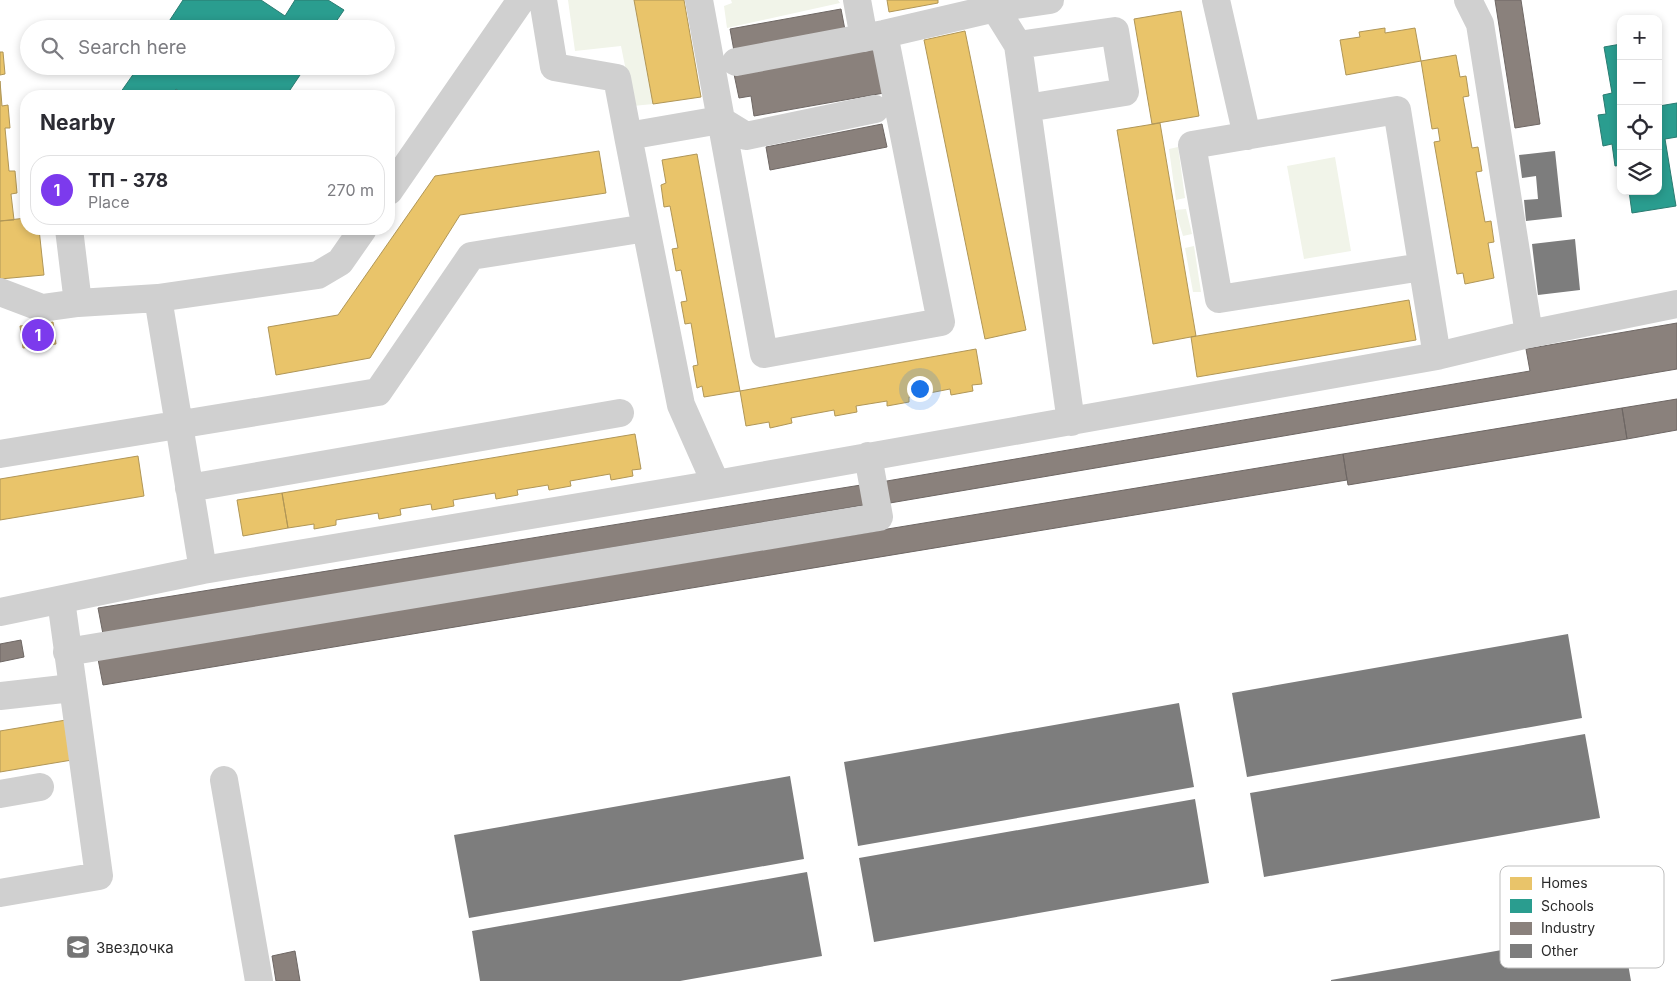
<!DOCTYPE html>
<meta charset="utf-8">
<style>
:root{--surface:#fff;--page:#f7f7f7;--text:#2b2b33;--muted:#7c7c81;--line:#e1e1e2;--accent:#7c3aed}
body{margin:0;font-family:Inter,sans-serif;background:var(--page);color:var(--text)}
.controls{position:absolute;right:15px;top:15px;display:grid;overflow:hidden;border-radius:10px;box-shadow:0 2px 8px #0003}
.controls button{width:45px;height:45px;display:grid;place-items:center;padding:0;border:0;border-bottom:1px solid var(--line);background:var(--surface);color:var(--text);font:25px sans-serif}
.you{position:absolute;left:919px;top:388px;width:18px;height:18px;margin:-12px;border:4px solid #fff;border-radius:50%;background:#1a73e8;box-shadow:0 0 0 8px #1a73e833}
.badge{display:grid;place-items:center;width:32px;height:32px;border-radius:50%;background:var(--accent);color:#fff;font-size:16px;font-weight:700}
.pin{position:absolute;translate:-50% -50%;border:2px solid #fff;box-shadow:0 1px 5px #0006}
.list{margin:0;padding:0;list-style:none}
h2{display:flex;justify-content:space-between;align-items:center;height:65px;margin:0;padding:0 20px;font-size:21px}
h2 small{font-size:16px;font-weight:400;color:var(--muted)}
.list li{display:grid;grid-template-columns:32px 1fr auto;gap:15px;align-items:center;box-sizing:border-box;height:70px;margin:0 10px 10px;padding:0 10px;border:1px solid var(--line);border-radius:20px}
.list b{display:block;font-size:19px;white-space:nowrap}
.list p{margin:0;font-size:16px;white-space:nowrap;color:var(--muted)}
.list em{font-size:16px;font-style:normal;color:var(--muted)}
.icon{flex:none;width:28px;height:28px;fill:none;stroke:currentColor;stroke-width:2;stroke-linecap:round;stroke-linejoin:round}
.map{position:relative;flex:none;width:1677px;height:981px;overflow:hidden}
.search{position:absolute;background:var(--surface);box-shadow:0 2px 8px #0003;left:20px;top:20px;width:375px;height:55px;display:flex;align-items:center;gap:12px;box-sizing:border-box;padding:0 18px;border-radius:28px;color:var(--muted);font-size:19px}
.panel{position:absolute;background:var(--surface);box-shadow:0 2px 8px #0003;left:20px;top:90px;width:375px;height:145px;border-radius:20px}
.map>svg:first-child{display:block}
.green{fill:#f1f4e9}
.homes{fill:#e9c46a;stroke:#b09657}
.schools{fill:#2a9d8f;stroke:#2a7b71}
.industry{fill:#8a817c;stroke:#6e6764}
.building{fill:#7d7d7d}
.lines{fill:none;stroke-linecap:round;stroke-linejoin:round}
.minor{stroke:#d0d0d0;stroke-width:28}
.labels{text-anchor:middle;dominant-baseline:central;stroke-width:5;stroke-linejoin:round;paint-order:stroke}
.poi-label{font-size:15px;fill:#2b2b2b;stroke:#fff;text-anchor:start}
.key{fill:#fff;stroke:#bfbfbf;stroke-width:1}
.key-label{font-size:14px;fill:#2b2b2b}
</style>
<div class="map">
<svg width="1677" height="981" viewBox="0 0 1677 981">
<rect width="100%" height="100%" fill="#fff"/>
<path class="green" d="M568,0H634L653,104L633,106L621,46L575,51Z
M731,0H838L840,3L727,28L724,6L732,3Z
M1178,147L1185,198L1176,200L1169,149Z
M1335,157L1351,251L1304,259L1287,166Z
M1186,209L1192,234L1183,236L1175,210Z
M1194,246L1201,292H1193L1185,248Z"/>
<path class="homes" d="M634,0H684L701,97L653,104Z
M887,0H938V3L889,12Z
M1181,11L1199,116L1152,124L1134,19Z
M1385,28V33L1415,28L1421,61L1346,75L1340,40L1360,37L1359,32Z
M965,31L1026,330L985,339L924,40Z
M0,52H3L5,74L0,75Z
M1456,55L1460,77L1466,76L1469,96L1463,97L1472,148L1478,147L1482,171L1476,172L1485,222L1491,221L1494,242L1488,243L1494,278L1465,284L1463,273L1457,274L1434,142L1440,141L1438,128L1432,129L1421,61Z
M0,81L2,106L8,105L10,128H5L9,171H15L17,193L11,194L14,220L0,221Z
M1160,123L1196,336L1153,344L1117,130Z
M599,151L606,193L460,215L370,358L276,375L268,327L338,315L435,176Z
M697,154L740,391L704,397L702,386L697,388L693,366L698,365L691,323L685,324L681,302L687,301L681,270L676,271L672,249L678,248L670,206L664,207L661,185L666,183L662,160Z
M26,218V229H39L44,275L0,279V221Z
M1409,300L1416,340L1197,377L1191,337Z
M53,322L56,344L23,348L20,326Z
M976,349L982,384L972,385L973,391L951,395L950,389L909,397V402L887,406V401L856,406L857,412L835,416L834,410L791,418L792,423L770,428L769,422L746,426L740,391Z
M635,434L641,469L632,470L633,476L611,480L610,474L570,481L571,486L549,490L548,485L517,490L518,495L496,499L495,493L453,500L454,506L432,510L431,504L400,509L401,515L379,519L378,513L336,520V525L314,529V524L288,528L282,493Z
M138,456L144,496L0,520V479Z
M282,493L288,528L243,536L237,500Z
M66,720L72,760L0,772V731Z"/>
<path class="schools" d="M183,0H261L285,16L295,0H328L344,10L331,29H164Z
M1621,44V165L1615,166L1612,144L1603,146L1598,115L1606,114L1603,95L1612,93L1604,47Z
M139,66H306L286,96H186L176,89L171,96H118Z
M1658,101L1659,106L1677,103V137L1665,139L1676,206L1632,213L1629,191H1658Z"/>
<path class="industry" d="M1495,0H1521L1540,124L1515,128Z
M841,9L845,30L734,51L730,29Z
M876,48L884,93L754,116L751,96L739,98L734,74Z
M882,124L887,147L770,170L766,147Z
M1677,323V369L884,504L881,482L1530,371L1526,349Z
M1677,399V430L1627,439L1622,408Z
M1622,408L1627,439L1348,485L1343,454Z
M1343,454L1347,480L103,685L98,659Z
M861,485L864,505L103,634L98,608Z
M21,640L24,657L0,662V644Z
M295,951L300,981H276L272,956Z"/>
<path class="building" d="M1555,151L1562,217L1526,221L1524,200L1538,199L1536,176L1522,178L1519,155Z
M1575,239L1580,290L1538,295L1532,244Z
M1568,634L1582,718L1247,777L1232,693Z
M1179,703L1194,787L858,846L844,762Z
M1585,734L1600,818L1264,877L1250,793Z
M790,776L804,859L469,918L454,835Z
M1195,799L1209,883L874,942L859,858Z
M807,872L822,956L680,981H480L472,931Z
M1622,929L1631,981H1331V980Z"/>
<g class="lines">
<path class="minor" d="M543,0L554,67L617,78L628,136L720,120L746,136L875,109
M699,0L764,354L941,322L884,34
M857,0L864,38
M993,0L995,8L1018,45L1071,422
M1216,0L1247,136
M1468,0L1480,24L1529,334
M1018,45L1115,31L1125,92L1027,108
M736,62L884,34L995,8L1050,0
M628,136L646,228
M389,191L521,0
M69,229L78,303
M1422,267L1219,299L1192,145L1397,110L1437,356
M0,292L42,308L78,303L158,298
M0,454L378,392L471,256L646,228L681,405L716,484
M189,488L620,413
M203,570L158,298L318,275L340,262L363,229
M0,612L203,570L716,484L1437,356L1529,334L1677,304
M67,652L879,517L868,456
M0,696L72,688
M224,780L259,981
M0,794L40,787
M0,893L99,876L61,600"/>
</g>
<defs>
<symbol id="school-square" viewBox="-11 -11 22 22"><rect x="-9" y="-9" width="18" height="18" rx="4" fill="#757575" stroke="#fff"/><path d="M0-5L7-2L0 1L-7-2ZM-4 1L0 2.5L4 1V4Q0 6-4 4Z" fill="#fff"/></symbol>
</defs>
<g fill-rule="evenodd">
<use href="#school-square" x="64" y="933" width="28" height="28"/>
</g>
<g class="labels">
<g class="poi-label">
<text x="96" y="947">Звездочка</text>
</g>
</g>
<rect x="1500" y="866" width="164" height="102" rx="8" class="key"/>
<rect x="1510" y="877" width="22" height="13" fill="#e9c46a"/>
<rect x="1510" y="899" width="22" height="14" fill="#2a9d8f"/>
<rect x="1510" y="922" width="22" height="13" fill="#8a817c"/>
<rect x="1510" y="944" width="22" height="14" fill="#7d7d7d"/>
<g class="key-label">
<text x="1541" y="888">Homes</text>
<text x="1541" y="911">Schools</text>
<text x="1541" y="933">Industry</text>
<text x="1541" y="956">Other</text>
</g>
</svg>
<div class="controls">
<button>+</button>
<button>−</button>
<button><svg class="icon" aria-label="locate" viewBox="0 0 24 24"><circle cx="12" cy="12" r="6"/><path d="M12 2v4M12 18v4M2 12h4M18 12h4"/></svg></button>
<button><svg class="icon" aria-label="layers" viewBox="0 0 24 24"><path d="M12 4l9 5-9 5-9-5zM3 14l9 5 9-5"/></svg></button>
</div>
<div class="you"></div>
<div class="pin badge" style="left:38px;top:335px">1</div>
<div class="search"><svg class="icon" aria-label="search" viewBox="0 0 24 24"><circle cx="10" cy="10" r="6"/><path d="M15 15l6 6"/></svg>Search here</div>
<section class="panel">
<h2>Nearby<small></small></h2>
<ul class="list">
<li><span class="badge">1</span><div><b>ТП - 378</b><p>Place</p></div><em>270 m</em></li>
</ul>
</section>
</div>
